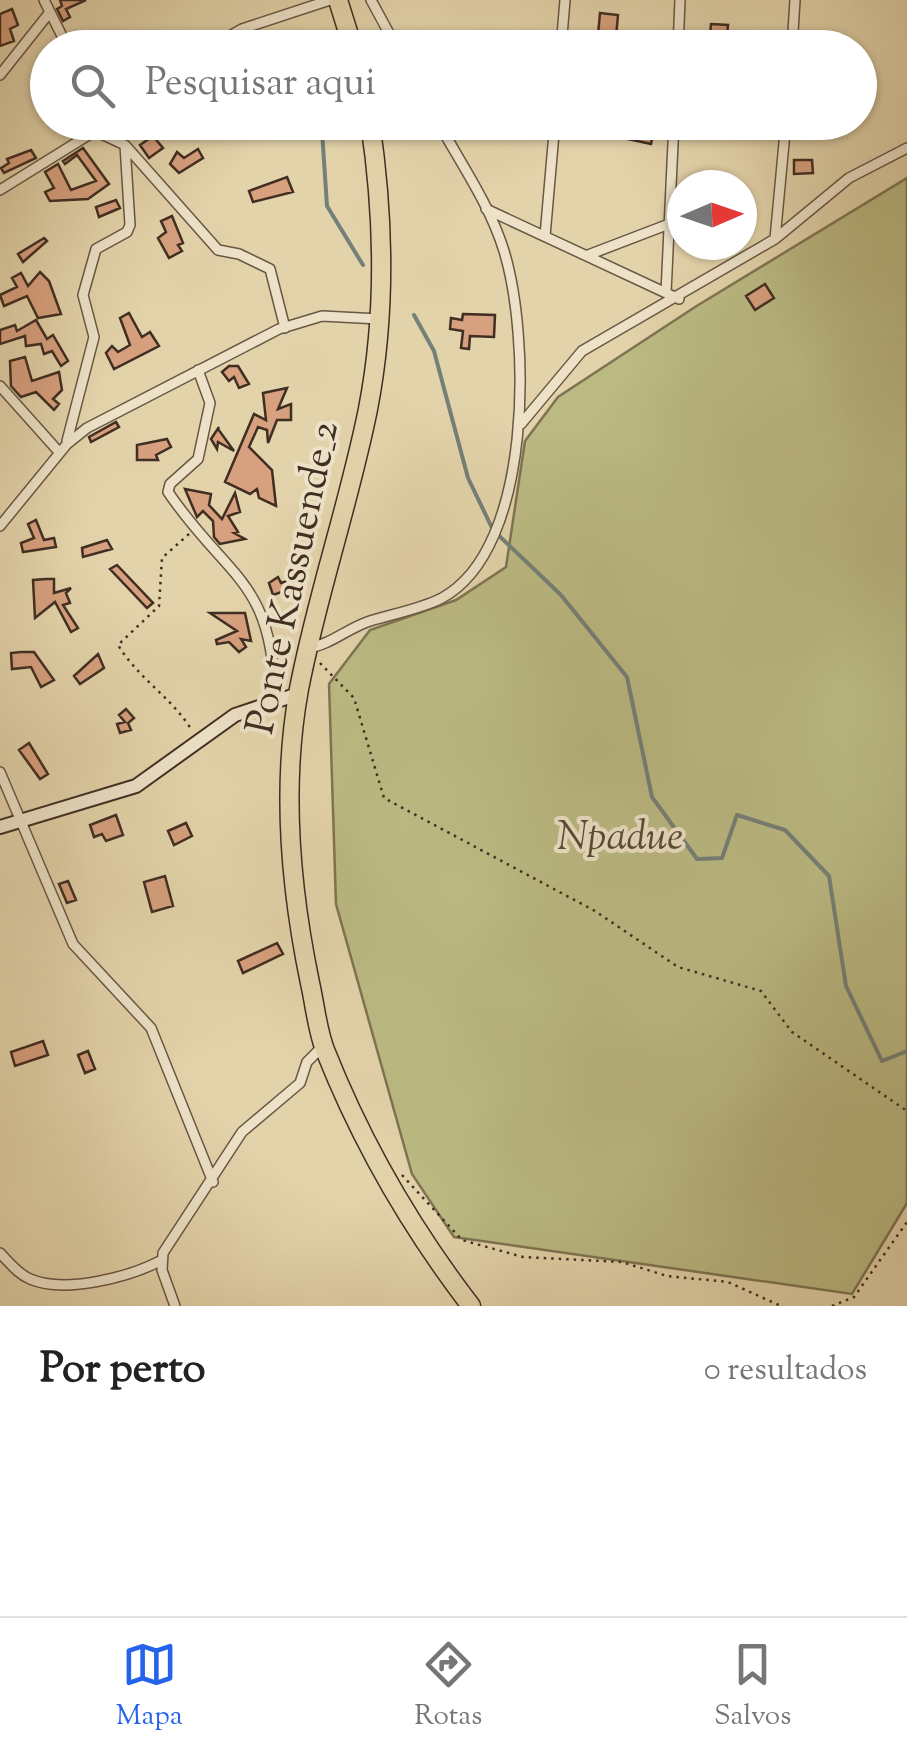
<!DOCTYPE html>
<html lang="pt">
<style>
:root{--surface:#fff;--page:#f2f2f2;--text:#222;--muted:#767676;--line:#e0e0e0;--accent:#2563eb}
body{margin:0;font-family:"Sorts Mill Goudy",serif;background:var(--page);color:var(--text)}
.compass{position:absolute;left:667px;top:170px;width:90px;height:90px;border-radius:50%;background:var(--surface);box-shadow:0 2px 8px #0004;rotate:88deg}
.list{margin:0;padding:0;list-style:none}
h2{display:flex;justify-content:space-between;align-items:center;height:130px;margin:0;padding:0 40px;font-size:42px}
h2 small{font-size:32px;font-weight:400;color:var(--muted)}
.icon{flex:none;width:55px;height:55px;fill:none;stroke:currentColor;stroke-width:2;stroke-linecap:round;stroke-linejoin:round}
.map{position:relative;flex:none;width:907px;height:1306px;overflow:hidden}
.search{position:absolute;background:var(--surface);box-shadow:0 2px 8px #0004;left:30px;right:30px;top:30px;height:110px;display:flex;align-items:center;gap:25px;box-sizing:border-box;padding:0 35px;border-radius:55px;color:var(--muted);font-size:38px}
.sheet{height:310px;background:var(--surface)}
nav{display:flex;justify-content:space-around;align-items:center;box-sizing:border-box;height:140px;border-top:2px solid var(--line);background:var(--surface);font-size:28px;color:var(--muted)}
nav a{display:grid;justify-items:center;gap:5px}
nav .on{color:var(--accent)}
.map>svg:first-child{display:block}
.green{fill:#bbba83;stroke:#7e7452;stroke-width:2.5}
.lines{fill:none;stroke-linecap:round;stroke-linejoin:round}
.stream{stroke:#758078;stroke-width:4}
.building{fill:#d7a07e;stroke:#402e22;stroke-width:2.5}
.street-casing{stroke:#695744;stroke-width:12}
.secondary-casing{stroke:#402e22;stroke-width:16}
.highway-casing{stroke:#402e22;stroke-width:21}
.path{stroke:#402e22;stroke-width:2.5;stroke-dasharray:2.5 5;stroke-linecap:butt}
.street{stroke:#ede2c8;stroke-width:9}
.secondary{stroke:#ede2c8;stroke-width:12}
.highway{stroke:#e3d3aa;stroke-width:18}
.labels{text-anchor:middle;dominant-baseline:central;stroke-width:8;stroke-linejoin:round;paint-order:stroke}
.street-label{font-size:40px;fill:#402e22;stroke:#ede2c8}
.park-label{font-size:40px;font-style:italic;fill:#594a35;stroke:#ede2c8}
</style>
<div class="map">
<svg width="907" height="1306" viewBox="0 0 907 1306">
<rect width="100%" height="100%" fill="#e3d3aa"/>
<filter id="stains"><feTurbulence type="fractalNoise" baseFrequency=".002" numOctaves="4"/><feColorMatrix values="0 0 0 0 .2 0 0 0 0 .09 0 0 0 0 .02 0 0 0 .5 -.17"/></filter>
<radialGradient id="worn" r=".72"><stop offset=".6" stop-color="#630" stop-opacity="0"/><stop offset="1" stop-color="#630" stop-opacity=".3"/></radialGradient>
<path class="green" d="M907,178V1203L852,1294L454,1237L412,1174L336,904L329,684L370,630L456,600L506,567L525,441L558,397L695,307Z"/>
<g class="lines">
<path class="stream" d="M322,131L327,206L363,265
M414,315L434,351L468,478L493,530L561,595L627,677L652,797L697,859L722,858L737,815L785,830L829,876L846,986L882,1061L907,1051"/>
</g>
<path class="building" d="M60,0H86L66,9L70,17L63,21L57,9L62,6Z
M12,9L18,25L10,29L14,41L0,46V14Z
M600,13L618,15L615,48L597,46Z
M711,24L728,25L726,48H709Z
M631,122H655L651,144L628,139Z
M153,136L163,148L149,158L140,145Z
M83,148L109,184L88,199L50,201L45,192L54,188L45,172L58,164L71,190L96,181L77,155L65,164L63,161Z
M198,149L203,158L179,173L170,164L177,152L184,158Z
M31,150L36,158L4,173L1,168L9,163L7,159Z
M794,160H812L813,173L794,174Z
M287,177L293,192L253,202L249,191Z
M116,200L120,208L99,217L96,207Z
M172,216L183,243L178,245L182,251L169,258L158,238L166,232L161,221Z
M44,238L47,241L23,262L18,254Z
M40,272L49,281L61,314L38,318L27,296L4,306L0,295L17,287L12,278L21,273L28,286Z
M765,284L774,298L755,310L746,296Z
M129,313L142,337L150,332L159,346L114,369L106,353L112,346L118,352L130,345L120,318Z
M463,314L495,315L494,337L470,336L469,349L461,348L463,331L450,329L451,318L462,320Z
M36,320L47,339L53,335L68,361L61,366L52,351L44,354L41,344L26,346L25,336L0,344V330L15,325L17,331Z
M25,357L32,381L59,372L62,390L53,399L59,404L54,410L36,392L21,397L11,386L10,361Z
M229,366H238L249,384L239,388L234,377L229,381L222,372Z
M287,388L278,409L291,404V420H277L268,443L267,430L258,427L249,447L272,470L276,506L259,498L257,489L250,494L225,482L254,414L266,420L263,393Z
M116,422L119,427L91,442L89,437Z
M219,427L218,429L234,451L218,442L217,449L211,439Z
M167,439L171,447L156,455L158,460H137V445Z
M185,489L211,494L209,505L222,519L235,493L240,512L228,516L238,532L234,533L245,539L220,544L214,537L213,521L203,511L197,517Z
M36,520L44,540L54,538L56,547L23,552L21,543L34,538L28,524Z
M107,540L112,549L83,557L82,548Z
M117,565L153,603L147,608L110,569Z
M278,577L281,583L293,579L296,587L273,595L269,583Z
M46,579H54V593L71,588L66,593L70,603L63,605L78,628L71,632L55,602L35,618L33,580Z
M210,613H245L251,641L241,639L246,647L239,652L229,642L217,644L216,640L237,631Z
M21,652H34L54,680L41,687L31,667L12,669L11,653Z
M98,654L104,668L80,684L74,676Z
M126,709L134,718L128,723L131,730L120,733L117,724L125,722L119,715Z
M29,743L48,774L40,779L19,750Z
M116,815L123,835L106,841L102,834L94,837L90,825Z
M186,823L192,836L174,845L168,831Z
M165,876L173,906L152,912L144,882Z
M68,881L76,900L67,903L59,884Z
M277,943L283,954L243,973L238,961Z
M43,1041L48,1055L15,1066L11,1052Z
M88,1051L95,1069L85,1073L78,1055Z"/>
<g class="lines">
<defs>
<path id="street" d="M44,0L68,48
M371,0L397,48
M209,48L242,29L330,0
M561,48L565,0
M678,48L680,0
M792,48L795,0
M0,75L50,12
M0,190L95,131L125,145L218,250L239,254L270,269L285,328
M486,209L679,299
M545,236L555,122
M775,239L786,122
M588,255L669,224
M666,293L674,122
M198,370L210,403L198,459L170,484L168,492C228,580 273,579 275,700
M0,386L59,452
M521,424L582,351L775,239L849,178L907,148
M67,441L94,337L83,295L96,249L127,232L130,225L125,145
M0,526L67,444L87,428L279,329L322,316L379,319
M308,648C330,645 348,628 370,621C392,614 421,609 442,598C534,548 530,336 504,251C490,205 461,164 438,122
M0,772L73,944L151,1028L213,1182
M0,1253C9,1262 18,1274 30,1279C65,1294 129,1277 160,1261
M175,1306L162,1270L163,1253L242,1132L300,1083L307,1062L323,1046"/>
<path id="secondary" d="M0,827L136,786L235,715L298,694"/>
<path id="highway" d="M338,0L353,48
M370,122C384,216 386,316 368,409C349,504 317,595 299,689C281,787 290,887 310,983C315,1005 317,1029 325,1050C361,1141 411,1228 471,1306"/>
</defs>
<use href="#street" class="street-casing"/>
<use href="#secondary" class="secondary-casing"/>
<use href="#highway" class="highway-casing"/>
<path class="path" d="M189,534L162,558L159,606L118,645C138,678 171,697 191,729
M320,663L354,698L384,798L595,911L678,967L761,991L792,1032L907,1111
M402,1175L462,1240L523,1257L622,1262L667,1276L728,1282L781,1306
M832,1306L854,1297L907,1222"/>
<use href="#street" class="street"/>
<use href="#secondary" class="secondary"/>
<use href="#highway" class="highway"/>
</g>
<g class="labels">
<g class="street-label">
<text transform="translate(295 578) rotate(-78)">Ponte Kassuende_2</text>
</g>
<g class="park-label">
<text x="620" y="839">Npadue</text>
</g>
</g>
<rect width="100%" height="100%" filter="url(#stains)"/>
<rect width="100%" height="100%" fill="url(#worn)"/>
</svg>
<svg class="compass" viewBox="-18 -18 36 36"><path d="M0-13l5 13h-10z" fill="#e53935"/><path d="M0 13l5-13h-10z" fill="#767676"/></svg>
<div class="search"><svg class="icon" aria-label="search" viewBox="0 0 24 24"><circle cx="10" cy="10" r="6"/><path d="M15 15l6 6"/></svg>Pesquisar aqui</div>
</div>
<section class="sheet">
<h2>Por perto<small>0 resultados</small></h2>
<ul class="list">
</ul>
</section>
<nav>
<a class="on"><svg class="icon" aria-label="map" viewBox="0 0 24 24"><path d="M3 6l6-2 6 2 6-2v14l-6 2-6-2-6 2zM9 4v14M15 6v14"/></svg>Mapa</a>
<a><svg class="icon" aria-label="directions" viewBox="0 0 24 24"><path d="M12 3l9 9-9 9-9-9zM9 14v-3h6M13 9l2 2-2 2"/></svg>Rotas</a>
<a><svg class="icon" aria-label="saved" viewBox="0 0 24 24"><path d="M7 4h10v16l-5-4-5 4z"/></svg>Salvos</a>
</nav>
